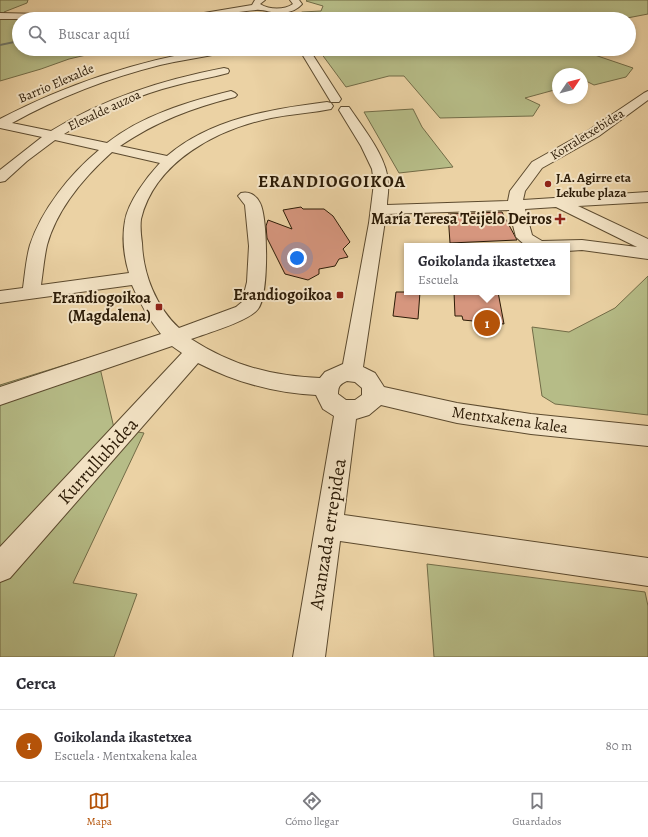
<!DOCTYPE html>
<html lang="es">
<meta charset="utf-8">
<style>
:root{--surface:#fff;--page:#f7f7f7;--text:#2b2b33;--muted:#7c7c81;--line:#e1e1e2;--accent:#b45309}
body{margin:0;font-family:Alegreya,serif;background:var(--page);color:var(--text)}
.compass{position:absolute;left:552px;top:68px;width:36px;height:36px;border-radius:50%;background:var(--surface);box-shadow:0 2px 6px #0003;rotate:55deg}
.you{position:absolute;left:297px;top:258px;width:14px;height:14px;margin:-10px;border:3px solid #fff;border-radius:50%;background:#1a73e8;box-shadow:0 0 0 6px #1a73e833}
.badge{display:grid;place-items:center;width:26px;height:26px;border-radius:50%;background:var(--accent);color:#fff;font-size:13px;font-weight:700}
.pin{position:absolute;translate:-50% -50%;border:2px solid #fff;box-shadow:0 1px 4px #0006}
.popup{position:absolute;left:404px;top:243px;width:166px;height:52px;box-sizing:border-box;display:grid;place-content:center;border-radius:0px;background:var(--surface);filter:drop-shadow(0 1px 3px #0005);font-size:13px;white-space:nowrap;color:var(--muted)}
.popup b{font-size:15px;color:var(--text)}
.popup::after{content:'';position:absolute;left:50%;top:100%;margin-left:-8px;border:8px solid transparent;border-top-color:var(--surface)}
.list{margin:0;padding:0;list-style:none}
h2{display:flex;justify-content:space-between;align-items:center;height:52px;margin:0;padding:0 16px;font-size:17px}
h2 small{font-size:13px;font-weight:400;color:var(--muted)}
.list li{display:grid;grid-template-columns:26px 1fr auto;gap:12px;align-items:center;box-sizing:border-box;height:72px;padding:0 16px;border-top:1px solid var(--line)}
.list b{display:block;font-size:15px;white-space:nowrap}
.list p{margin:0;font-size:13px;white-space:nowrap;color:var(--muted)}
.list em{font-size:13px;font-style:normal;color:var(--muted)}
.icon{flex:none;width:22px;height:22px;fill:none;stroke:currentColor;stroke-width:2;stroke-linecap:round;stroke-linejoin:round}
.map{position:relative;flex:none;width:648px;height:657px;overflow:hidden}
.search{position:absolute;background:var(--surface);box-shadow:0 2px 6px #0003;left:12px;right:12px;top:12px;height:44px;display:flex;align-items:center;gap:10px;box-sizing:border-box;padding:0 14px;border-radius:22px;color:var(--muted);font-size:15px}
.sheet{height:124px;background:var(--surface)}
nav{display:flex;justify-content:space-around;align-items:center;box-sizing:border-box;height:56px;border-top:1px solid var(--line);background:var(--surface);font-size:11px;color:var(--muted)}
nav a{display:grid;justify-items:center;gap:2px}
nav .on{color:var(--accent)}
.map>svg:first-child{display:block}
.green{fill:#b6bc87;stroke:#726c47}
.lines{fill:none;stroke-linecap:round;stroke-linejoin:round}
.stream{fill:#6e786b;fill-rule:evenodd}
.building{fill:#d6967e;stroke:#2d1c07}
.minor-casing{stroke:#5c4a2e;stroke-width:2}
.minor{fill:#f2e2c4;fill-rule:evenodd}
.poi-dot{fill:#8f2418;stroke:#f2e2c4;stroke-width:1.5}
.labels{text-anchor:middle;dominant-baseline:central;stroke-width:4;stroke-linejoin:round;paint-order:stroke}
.far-street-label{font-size:13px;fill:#2d1c07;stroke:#f2e2c4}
.far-poi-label{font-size:13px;font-weight:bold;fill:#2d1c07;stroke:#f2e2c4;text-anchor:start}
.poi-label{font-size:16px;font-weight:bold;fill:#2d1c07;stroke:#f2e2c4;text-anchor:end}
.street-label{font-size:16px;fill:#2d1c07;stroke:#f2e2c4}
.far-district-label{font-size:17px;font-weight:bold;letter-spacing:1px;fill:#2d1c07;stroke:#f2e2c4}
.near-street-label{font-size:19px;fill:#2d1c07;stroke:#f2e2c4}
</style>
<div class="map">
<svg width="648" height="657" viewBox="0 0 648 657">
<rect width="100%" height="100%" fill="#ebd2a4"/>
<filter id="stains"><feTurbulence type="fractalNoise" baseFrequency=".005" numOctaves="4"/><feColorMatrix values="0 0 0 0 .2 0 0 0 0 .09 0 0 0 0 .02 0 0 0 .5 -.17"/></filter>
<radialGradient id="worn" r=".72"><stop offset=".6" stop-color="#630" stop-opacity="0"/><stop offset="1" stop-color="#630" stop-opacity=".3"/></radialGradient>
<path class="green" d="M0,0H28L27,3L4,12L7,17L19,19V49H112L69,59L41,69L0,81Z
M307,0H648V14L622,19H295L294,17L302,12L321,11L323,6L306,1Z
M318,49H577L633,68L626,77L594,85L586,81L582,82V74H558V89L525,98L540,105L533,116L440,118L404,76H389L346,87Z
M413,109L422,127L453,167L399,173L364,112Z
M648,276V415L555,404L542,396L532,327L569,332L615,308Z
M97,355L114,428L144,433L73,583L137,594L114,657H0V385Z
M427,564L645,592L648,606V657H434Z"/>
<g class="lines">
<path class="stream" d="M19,40V42L0,46V44Z"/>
</g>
<path class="building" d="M301,207L303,209H324L333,216L350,242L343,249L348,257L339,259L335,266L319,269V274L308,280L285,274L267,238L266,226L268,220L292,229L283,210Z
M502,212L517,240L450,243L448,214Z
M396,292H420L418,319L393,316Z
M454,292H498L504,324L463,320L462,316H455Z"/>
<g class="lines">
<defs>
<path id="minor" d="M255,0H265L260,4C270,10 284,10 293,4L290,0H299L302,4C297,10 290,12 283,13C273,14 264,9 256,10C230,12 208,19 182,19L186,16L252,5Z
M0,13L123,16L127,19H0Z
M211,49H221L222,51L221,53C201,58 180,60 160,65C108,78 59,97 12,123L51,131C105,98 162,80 224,68L228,69L229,71L228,73C211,78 194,80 177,85C137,95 99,112 64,134L107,143C143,115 187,102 231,91L235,93L237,95L235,97C192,108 157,121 120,146L167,156C211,118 272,109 327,102L331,103L333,106L331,109C312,113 291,114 271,118C218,129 155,161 141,219C140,227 141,236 142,243C143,274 156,307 179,328L236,307L242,302L247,282L249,246L245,205L238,196L241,193C249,191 256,195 260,203C268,218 269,295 258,309C249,321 208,333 191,339C233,366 272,376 320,378L325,372L343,364L369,223L374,183L372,169L361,146L339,110L341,107H349C363,128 388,158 388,183C389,191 387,198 387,205L508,201L510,191L532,162L589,130L644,93L648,91V100L599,136L542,168L525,191L523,200L648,192V202L578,206L648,239V259L582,250L567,251V246H526L516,237L509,210L386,214L363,367L375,373L384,387L457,403L531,414L648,426V446L531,434L457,423L381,405L369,415L356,419L344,515L648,558V586L340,541L325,657H293L334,416L323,409L316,395C274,393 235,382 198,363L10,578L0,582V547L182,353L172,346L0,405V387L161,334C149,319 140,303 132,285L0,303V291L23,288C25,274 26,259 30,245C42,209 70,174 99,150L55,140L27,161L5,181L0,182V170L42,137L0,128V119C67,84 137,61 211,49ZM112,152L160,163C147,177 128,202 125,221C122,237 124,257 129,273L41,285C43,272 44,258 47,245C57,209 84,177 112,152ZM556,207L637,247L582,240L542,241L532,235L525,209ZM347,381L355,382L362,388V395L355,400H346L338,394C338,385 341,384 347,381Z
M299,49H309L341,99L339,102H331Z"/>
</defs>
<use href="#minor" class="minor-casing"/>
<use href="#minor" class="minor"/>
</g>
<g class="poi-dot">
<circle cx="548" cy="184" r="4"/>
<path d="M558 213h4v4h4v4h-4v4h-4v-4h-4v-4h4z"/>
<rect x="336" y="291" width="8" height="8" rx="2"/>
<rect x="155" y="303" width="8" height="8" rx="2"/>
</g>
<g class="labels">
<g class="far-street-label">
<text transform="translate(56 83) rotate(-23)">Barrio Elexalde</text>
<text transform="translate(104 110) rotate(-25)">Elexalde auzoa</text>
<text transform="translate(587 134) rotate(-32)">Korraletxebidea</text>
</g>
<g class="far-poi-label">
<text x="556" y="177">J.A. Agirre eta<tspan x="556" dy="15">Lekube plaza</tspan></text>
</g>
<g class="poi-label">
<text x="552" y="219">María Teresa Teijelo Deiros</text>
<text x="332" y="295">Erandiogoikoa</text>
<text x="151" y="298">Erandiogoikoa<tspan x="151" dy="18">(Magdalena)</tspan></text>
</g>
<g class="street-label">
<text transform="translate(510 420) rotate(8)">Mentxakena kalea</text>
</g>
<g class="far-district-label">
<text x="332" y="181">ERANDIOGOIKOA</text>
</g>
<g class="near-street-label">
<text transform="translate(98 461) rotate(-48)">Kurrullubidea</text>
<text transform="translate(328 534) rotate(-81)">Avanzada errepidea</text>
</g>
</g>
<rect width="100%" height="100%" filter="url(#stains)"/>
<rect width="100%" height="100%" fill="url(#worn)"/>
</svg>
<svg class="compass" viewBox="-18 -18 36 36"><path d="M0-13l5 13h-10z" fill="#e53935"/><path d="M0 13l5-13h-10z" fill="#7c7c81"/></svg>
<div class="you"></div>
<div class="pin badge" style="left:487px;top:323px">1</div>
<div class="popup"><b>Goikolanda ikastetxea</b>Escuela</div>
<div class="search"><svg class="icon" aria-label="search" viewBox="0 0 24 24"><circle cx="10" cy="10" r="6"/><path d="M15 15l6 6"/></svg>Buscar aquí</div>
</div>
<section class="sheet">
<h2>Cerca<small></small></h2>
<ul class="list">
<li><span class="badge">1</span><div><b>Goikolanda ikastetxea</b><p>Escuela · Mentxakena kalea</p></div><em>80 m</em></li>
</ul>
</section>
<nav>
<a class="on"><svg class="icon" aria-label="map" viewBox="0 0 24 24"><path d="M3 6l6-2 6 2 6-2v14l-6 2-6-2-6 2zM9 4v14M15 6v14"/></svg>Mapa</a>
<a><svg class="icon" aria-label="directions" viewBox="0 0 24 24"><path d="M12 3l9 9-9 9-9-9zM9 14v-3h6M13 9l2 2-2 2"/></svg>Cómo llegar</a>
<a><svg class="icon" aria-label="saved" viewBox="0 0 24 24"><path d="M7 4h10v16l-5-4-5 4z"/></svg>Guardados</a>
</nav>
